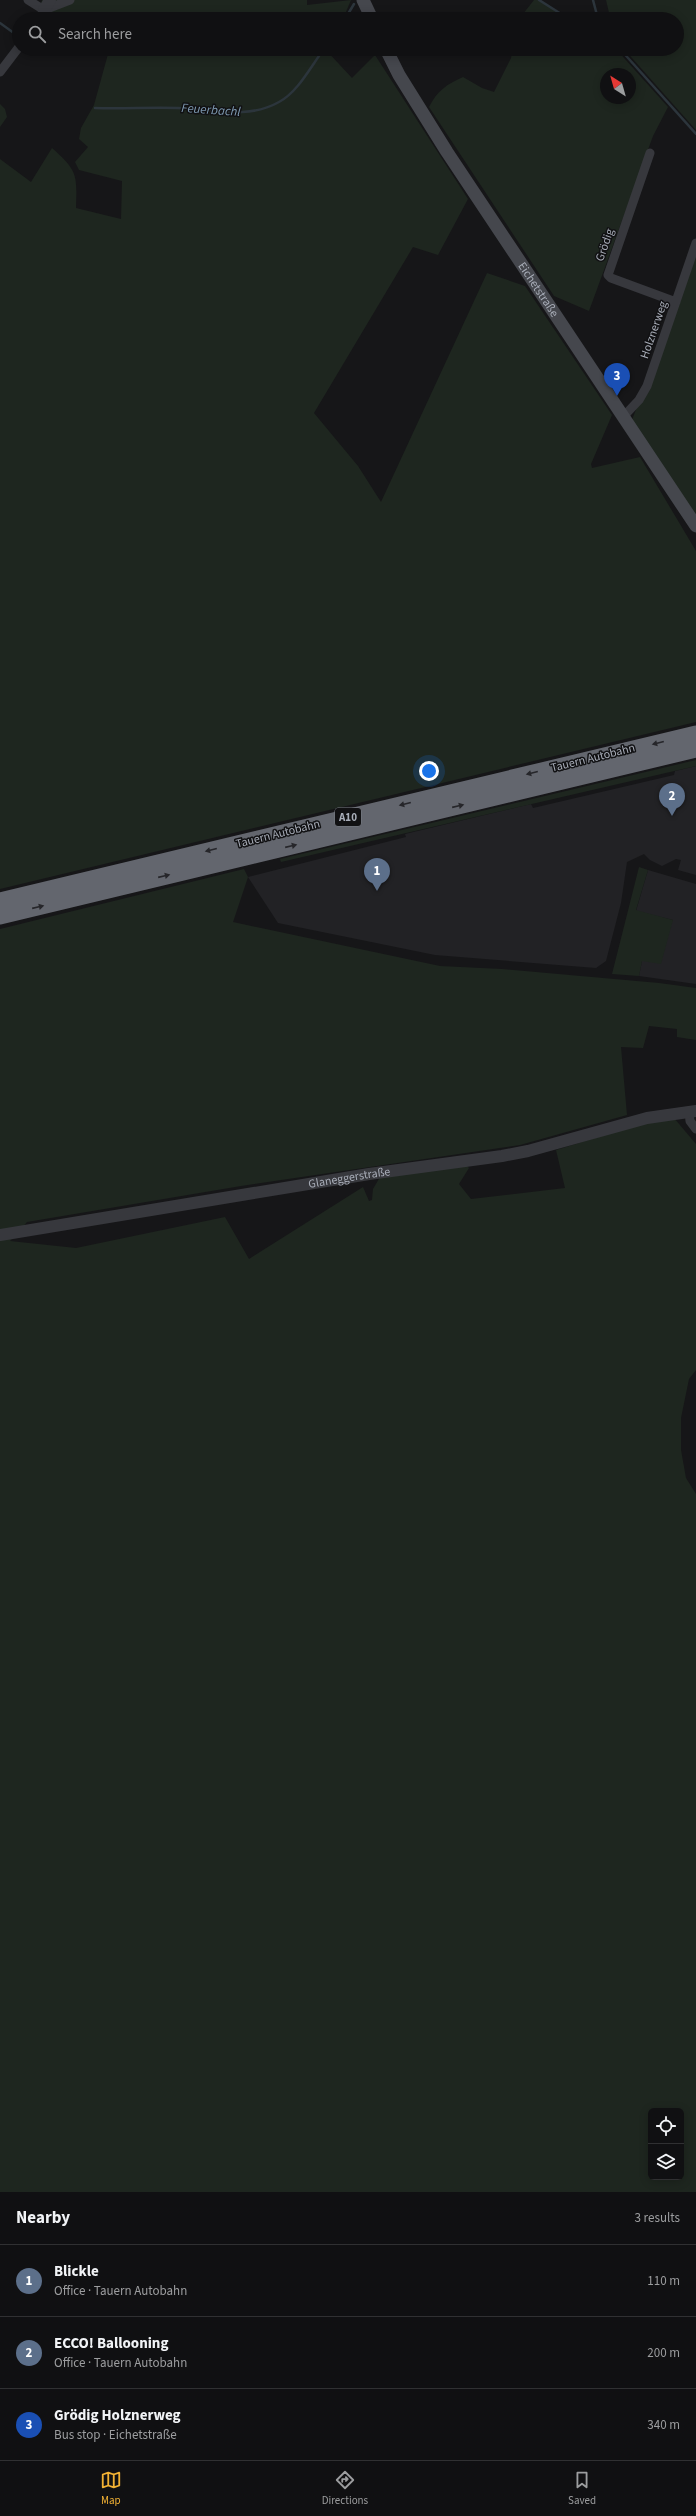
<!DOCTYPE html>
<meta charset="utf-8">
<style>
:root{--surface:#101012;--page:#1e1e20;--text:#f1f3f6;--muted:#9c9d9f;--line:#303032;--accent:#f2b134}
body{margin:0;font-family:"Source Sans 3",sans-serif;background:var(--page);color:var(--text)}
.controls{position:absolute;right:12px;bottom:12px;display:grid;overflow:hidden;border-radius:6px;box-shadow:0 2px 10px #0003}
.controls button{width:36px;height:36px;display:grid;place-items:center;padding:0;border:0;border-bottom:1px solid var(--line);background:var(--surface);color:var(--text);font:20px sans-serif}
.compass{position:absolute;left:600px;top:68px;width:36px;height:36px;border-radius:50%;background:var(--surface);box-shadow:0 2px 10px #0003;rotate:323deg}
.you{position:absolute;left:429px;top:771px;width:14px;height:14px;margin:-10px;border:3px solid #fff;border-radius:50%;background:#1a73e8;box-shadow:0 0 0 6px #1a73e833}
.badge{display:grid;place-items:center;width:26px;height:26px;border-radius:50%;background:var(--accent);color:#fff;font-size:13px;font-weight:700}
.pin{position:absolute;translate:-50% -33px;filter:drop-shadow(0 1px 2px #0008)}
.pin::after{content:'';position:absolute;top:21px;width:14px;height:12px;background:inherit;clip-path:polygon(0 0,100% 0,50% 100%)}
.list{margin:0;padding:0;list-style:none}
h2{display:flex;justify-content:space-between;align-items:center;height:52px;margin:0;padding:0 16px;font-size:17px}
h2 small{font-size:13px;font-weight:400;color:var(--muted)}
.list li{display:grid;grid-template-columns:26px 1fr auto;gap:12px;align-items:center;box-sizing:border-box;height:72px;padding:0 16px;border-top:1px solid var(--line)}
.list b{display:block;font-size:15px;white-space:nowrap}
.list p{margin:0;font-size:13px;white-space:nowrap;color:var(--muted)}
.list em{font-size:13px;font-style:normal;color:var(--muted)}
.icon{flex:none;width:22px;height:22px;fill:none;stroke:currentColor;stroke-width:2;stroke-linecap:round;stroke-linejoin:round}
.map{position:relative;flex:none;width:696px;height:2192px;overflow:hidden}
.search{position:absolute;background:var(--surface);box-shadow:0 2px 10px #0003;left:12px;right:12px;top:12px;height:44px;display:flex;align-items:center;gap:10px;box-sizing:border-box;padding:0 14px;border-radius:22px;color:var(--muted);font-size:15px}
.sheet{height:268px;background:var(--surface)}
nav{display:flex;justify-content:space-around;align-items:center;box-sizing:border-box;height:56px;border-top:1px solid var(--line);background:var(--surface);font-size:11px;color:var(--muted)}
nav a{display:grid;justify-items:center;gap:2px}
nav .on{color:var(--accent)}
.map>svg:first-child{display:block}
.built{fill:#222225}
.green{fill:#1e261f;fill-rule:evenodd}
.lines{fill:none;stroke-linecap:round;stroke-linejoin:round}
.stream{stroke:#2c353c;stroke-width:2.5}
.minor{stroke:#37383d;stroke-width:9}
.tertiary{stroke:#37383d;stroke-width:12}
.secondary{stroke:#45474d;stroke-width:13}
.motorway{stroke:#63666e;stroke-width:17}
.oneway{fill:#26262a}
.labels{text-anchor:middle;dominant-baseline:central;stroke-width:3;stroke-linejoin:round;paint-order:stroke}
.shield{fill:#111113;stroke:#7b7e86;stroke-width:1}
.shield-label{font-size:11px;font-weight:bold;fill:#a8adb8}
.street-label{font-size:12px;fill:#a8adb8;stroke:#111113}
.water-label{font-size:13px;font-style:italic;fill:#7f9bb3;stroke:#111113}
</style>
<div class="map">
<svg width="696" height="2192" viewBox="0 0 696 2192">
<rect width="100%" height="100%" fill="#161618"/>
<path class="built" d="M696,766V875L678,870L681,860L676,859L662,866L650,860L644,854L627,862L621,903L606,961L596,968L435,955L278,923L248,877L406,837L405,834L531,804L533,808L674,775L675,771Z
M648,870L696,884V984L639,976L642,961L673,920L636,911Z"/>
<path class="green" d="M42,0H307V5L351,0L343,19H35Z
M534,0H538L567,19H519Z
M606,0H696V130L624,49H677V19H607L610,17Z
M94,49H325L352,78L375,55L468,199L438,255L413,247L314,413L358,466L381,502L487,273L525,286L612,415L591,464L592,468L640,457L696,551V722L0,889V159L31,182L52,148C78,171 77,175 76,208L121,219L122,181L79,170L75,162L88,147L79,139L81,128L94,105L108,54Z
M513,49H616L668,107L653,136L589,311L554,296L429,107C437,91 447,84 463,77L482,88L494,92L511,58ZM606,74H630V98H606Z
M0,104L5,109L7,117L0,127Z
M696,252V517L632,420Z
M696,760V766L281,862L280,859Z
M639,867L648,870L636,910L673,920L661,964L642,961L639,976L612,974Z
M244,869L248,877L233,922L440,966L502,969L659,983L696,988V1040L677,1037V1029L649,1026L643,1048L621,1047L627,1115L520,1145L241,1186L27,1222L10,1241L76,1248L225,1217L249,1259L363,1187L369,1201L372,1200L373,1189L380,1177L466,1165L469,1168L459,1184L471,1199L565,1188L556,1150L647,1122L674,1118L696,1144V1370L689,1379L681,1418V1450L686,1478L696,1494V2192H0V929ZM651,2111H681V2177H651Z"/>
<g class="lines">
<path class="stream" d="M539,0L569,19
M593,0L598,19
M345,19L354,4
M0,23L18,36
M620,49L696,134
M95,108C123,109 150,107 178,108C212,109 247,120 279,102C298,92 311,66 324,49"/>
<path class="minor" d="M28,0L44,10
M39,19L44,10L70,0
M0,72L19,47
M650,153L608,275L611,278L676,302
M623,417L639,400L647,386L696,243
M689,1112L690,1121L696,1129"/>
<g class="tertiary">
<path d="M44,10L50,0"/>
<path id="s1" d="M0,1235L369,1174L502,1156L528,1151L647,1118L696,1111"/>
</g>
<g class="secondary">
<path d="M363,0L372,19"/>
<path id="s2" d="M386,49L399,75L447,152L696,526"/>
</g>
<path class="motorway" d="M0,901L696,734
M0,916L696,749"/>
</g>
<defs><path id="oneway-solid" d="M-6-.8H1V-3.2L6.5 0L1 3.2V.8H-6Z"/></defs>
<g class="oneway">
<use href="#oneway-solid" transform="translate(658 743) rotate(166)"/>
<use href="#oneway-solid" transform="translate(532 773) rotate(166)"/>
<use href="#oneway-solid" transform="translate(405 804) rotate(166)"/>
<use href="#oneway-solid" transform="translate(458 806) rotate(-13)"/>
<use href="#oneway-solid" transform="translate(291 846) rotate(-13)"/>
<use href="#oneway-solid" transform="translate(211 850) rotate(166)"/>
<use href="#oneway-solid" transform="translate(164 876) rotate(-13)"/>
<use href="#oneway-solid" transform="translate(38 907) rotate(-13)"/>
</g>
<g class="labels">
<rect class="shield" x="335" y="808" width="26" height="18" rx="3"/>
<g class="shield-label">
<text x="348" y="817">A10</text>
</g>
<g class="street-label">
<text transform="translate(605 245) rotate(-71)">Grödig</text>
<text stroke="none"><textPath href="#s2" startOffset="285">Eichetstraße</textPath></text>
<text transform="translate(654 330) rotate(-71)">Holznerweg</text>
<text transform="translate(593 758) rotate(-14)">Tauern Autobahn</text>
<text transform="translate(278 834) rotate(-14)">Tauern Autobahn</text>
<text stroke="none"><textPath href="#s1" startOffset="354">Glaneggerstraße</textPath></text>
</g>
<g class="water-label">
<text transform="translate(211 110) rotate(4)">Feuerbachl</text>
</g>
</g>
</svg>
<div class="controls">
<button><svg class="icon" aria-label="locate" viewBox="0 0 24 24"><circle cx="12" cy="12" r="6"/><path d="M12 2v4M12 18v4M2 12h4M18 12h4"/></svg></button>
<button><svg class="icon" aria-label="layers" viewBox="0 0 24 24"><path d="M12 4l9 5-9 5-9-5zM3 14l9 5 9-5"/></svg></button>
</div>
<svg class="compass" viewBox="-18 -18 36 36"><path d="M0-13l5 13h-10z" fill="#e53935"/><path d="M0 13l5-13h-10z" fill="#9c9d9f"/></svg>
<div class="you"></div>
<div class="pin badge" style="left:377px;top:891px;background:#5c6f8a">1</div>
<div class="pin badge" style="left:672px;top:816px;background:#5c6f8a">2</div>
<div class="pin badge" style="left:617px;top:396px;background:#1a4fb4">3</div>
<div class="search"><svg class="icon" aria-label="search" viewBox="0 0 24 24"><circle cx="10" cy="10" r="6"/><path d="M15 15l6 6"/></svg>Search here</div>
</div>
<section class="sheet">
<h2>Nearby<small>3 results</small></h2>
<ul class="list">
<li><span class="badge" style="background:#5c6f8a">1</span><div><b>Blickle</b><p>Office · Tauern Autobahn</p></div><em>110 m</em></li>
<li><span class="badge" style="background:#5c6f8a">2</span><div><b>ECCO! Ballooning</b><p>Office · Tauern Autobahn</p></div><em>200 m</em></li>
<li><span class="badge" style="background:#1a4fb4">3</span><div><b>Grödig Holznerweg</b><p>Bus stop · Eichetstraße</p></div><em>340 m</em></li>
</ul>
</section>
<nav>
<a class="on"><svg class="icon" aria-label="map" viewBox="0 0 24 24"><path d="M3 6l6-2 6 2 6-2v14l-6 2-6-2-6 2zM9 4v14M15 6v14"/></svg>Map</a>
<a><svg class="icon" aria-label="directions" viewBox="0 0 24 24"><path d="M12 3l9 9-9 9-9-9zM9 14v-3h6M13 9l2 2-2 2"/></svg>Directions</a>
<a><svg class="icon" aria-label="saved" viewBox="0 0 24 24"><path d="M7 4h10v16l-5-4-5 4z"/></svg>Saved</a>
</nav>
